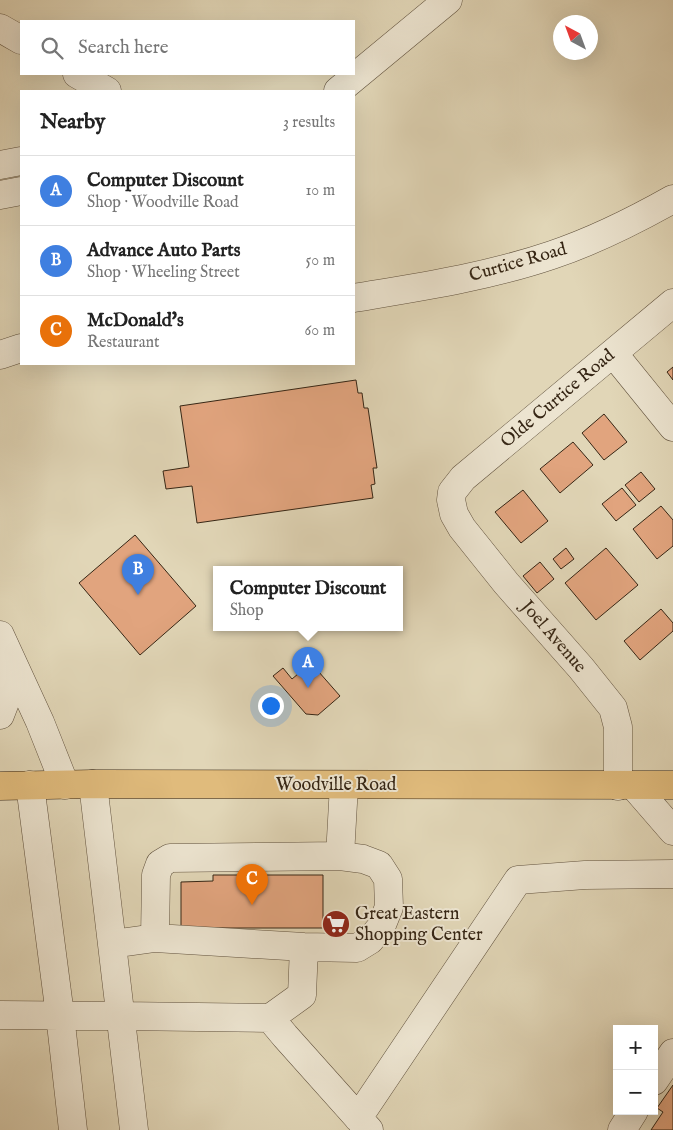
<!DOCTYPE html>
<meta charset="utf-8">
<style>
:root{--surface:#fff;--page:#f6f6f6;--text:#222;--muted:#767676;--line:#e0e0e0;--accent:#8f2418}
body{margin:0;font-family:"IM FELL English",serif;background:var(--page);color:var(--text)}
.controls{position:absolute;right:15px;bottom:15px;display:grid;overflow:hidden;border-radius:0px;box-shadow:0 5px 20px #0002}
.controls button{width:45px;height:45px;display:grid;place-items:center;padding:0;border:0;border-bottom:1px solid var(--line);background:var(--surface);color:var(--text);font:25px sans-serif}
.compass{position:absolute;left:553px;top:15px;width:45px;height:45px;border-radius:50%;background:var(--surface);box-shadow:0 5px 20px #0002;rotate:319deg}
.you{position:absolute;left:270px;top:705px;width:18px;height:18px;margin:-12px;border:4px solid #fff;border-radius:50%;background:#1a73e8;box-shadow:0 0 0 8px #1a73e833}
.badge{display:grid;place-items:center;width:32px;height:32px;border-radius:50%;background:var(--accent);color:#fff;font-size:16px;font-weight:700}
.pin{position:absolute;translate:-50% -41px;filter:drop-shadow(0 1px 2px #0008)}
.pin::after{content:'';position:absolute;top:26px;width:18px;height:15px;background:inherit;clip-path:polygon(0 0,100% 0,50% 100%)}
.popup{position:absolute;left:213px;top:566px;width:190px;height:65px;box-sizing:border-box;display:grid;place-content:center;border-radius:0px;background:var(--surface);filter:drop-shadow(0 1px 4px #0005);font-size:16px;white-space:nowrap;color:var(--muted)}
.popup b{font-size:19px;color:var(--text)}
.popup::after{content:'';position:absolute;left:50%;top:100%;margin-left:-10px;border:10px solid transparent;border-top-color:var(--surface)}
.list{margin:0;padding:0;list-style:none}
h2{display:flex;justify-content:space-between;align-items:center;height:65px;margin:0;padding:0 20px;font-size:21px}
h2 small{font-size:16px;font-weight:400;color:var(--muted)}
.list li{display:grid;grid-template-columns:32px 1fr auto;gap:15px;align-items:center;box-sizing:border-box;height:70px;padding:0 20px;border-top:1px solid var(--line)}
.list b{display:block;font-size:19px;white-space:nowrap}
.list p{margin:0;font-size:16px;white-space:nowrap;color:var(--muted)}
.list em{font-size:16px;font-style:normal;color:var(--muted)}
.icon{flex:none;width:28px;height:28px;fill:none;stroke:currentColor;stroke-width:2;stroke-linecap:round;stroke-linejoin:round}
.map{position:relative;flex:none;width:673px;height:1130px;overflow:hidden}
.search{position:absolute;background:var(--surface);box-shadow:0 5px 20px #0002;left:20px;top:20px;width:335px;height:55px;display:flex;align-items:center;gap:12px;box-sizing:border-box;padding:0 18px;border-radius:0px;color:var(--muted);font-size:19px}
.panel{position:absolute;background:var(--surface);box-shadow:0 5px 20px #0002;left:20px;top:90px;width:335px;height:275px;border-radius:0px}
.map>svg:first-child{display:block}
.building{fill:#e1a47e;stroke:#362615}
.lines{fill:none;stroke-linecap:round;stroke-linejoin:round}
.minor-casing{stroke:#61523e;stroke-width:29}
.major-casing{stroke:#362615;stroke-width:29}
.minor{stroke:#ece4d0;stroke-width:28}
.major{stroke:#e0bb7c;stroke-width:28}
.labels{text-anchor:middle;dominant-baseline:central;stroke-width:4;stroke-linejoin:round;paint-order:stroke}
.street-label{font-size:18px;fill:#362615;stroke:#ece4d0}
.poi-label{font-size:18px;fill:#362615;stroke:#ece4d0;text-anchor:start}
</style>
<div class="map">
<svg width="673" height="1130" viewBox="0 0 673 1130">
<rect width="100%" height="100%" fill="#e1d6b7"/>
<filter id="stains"><feTurbulence type="fractalNoise" baseFrequency=".004" numOctaves="4"/><feColorMatrix values="0 0 0 0 .2 0 0 0 0 .09 0 0 0 0 .02 0 0 0 .5 -.17"/></filter>
<radialGradient id="worn" r=".72"><stop offset=".6" stop-color="#630" stop-opacity="0"/><stop offset="1" stop-color="#630" stop-opacity=".3"/></radialGradient>
<path class="building" d="M673,367V380L667,372Z
M356,380L358,393H362L364,408H368L377,468H373L375,484L371,485L373,498L197,523L192,486L166,489L163,471L189,467L180,406Z
M604,414L627,442L604,460L582,433Z
M573,442L593,465L560,493L540,469Z
M641,472L655,489L639,502L625,485Z
M622,488L636,505L616,521L602,504Z
M523,490L548,521L521,543L495,512Z
M661,506L673,520V546L657,559L633,529Z
M135,535L196,606L140,655L79,583Z
M566,548L574,559L561,569L553,559Z
M606,548L638,585L596,620L565,583Z
M540,562L554,579L537,593L523,576Z
M661,609L673,623V631L640,660L624,641Z
M311,663L340,696L318,715L306,714L273,676L283,668L292,679Z
M213,875H323V928H181V882L213,881Z
M673,1085V1130H651L663,1112L657,1108Z"/>
<g class="lines">
<defs>
<path id="minor" d="M0,28L21,40
M77,74L107,91
M338,91L448,0
M0,165L21,161
M0,195L21,191
M354,298C420,287 487,277 552,255C594,241 634,221 673,199
M613,353L673,427
M0,355L21,348
M0,635L40,722L65,785
M0,715C8,697 13,678 10,658
M93,784L134,1130
M30,785L60,1015L73,1130
M618,786V727L613,708L581,668L506,583L462,528L454,514L451,500L452,492L463,478L673,303
M634,786L673,831
M340,856L344,785
M112,944L155,938L304,947L357,948L370,940L381,927L389,907L388,879L379,865L363,859L340,856L170,858L160,864L156,875L155,938
M0,1015L120,1016L270,1018L302,995L304,947
M270,1018L285,1036L369,1130
M654,1081L673,1053
M358,1118L518,880L585,875L673,874
M622,1130L634,1111"/>
<path id="major" d="M0,786L93,784L673,785"/>
</defs>
<use href="#minor" class="minor-casing"/>
<use href="#major" class="major-casing"/>
<use href="#minor" class="minor"/>
<use href="#major" class="major"/>
</g>
<defs>
<symbol id="supermarket-disc" viewBox="-11 -11 22 22"><circle r="9.5" fill="#8f2418" stroke="#ece4d0"/><path d="M-6-5.5h2.5l.6 2H6L4.5 2H-2.5L-4.4-4H-6ZM-1.5 3.2a1.3 1.3 0 1 0 .1 0ZM3 3.2a1.3 1.3 0 1 0 .1 0Z" fill="#fff"/></symbol>
</defs>
<g fill-rule="evenodd">
<use href="#supermarket-disc" x="320" y="908" width="32" height="32"/>
</g>
<g class="labels">
<g class="street-label">
<text transform="translate(518 263) rotate(-16)">Curtice Road</text>
<text transform="translate(558 399) rotate(-40)">Olde Curtice Road</text>
<text transform="translate(553 637) rotate(49)">Joel Avenue</text>
<text x="336" y="785">Woodville Road</text>
</g>
<g class="poi-label">
<text x="355" y="914">Great Eastern<tspan x="355" dy="21">Shopping Center</tspan></text>
</g>
</g>
<rect width="100%" height="100%" filter="url(#stains)"/>
<rect width="100%" height="100%" fill="url(#worn)"/>
</svg>
<div class="controls">
<button>+</button>
<button>−</button>
</div>
<svg class="compass" viewBox="-18 -18 36 36"><path d="M0-13l5 13h-10z" fill="#e53935"/><path d="M0 13l5-13h-10z" fill="#767676"/></svg>
<div class="you"></div>
<div class="pin badge" style="left:308px;top:688px;background:#3f7fe0">A</div>
<div class="popup"><b>Computer Discount</b>Shop</div>
<div class="pin badge" style="left:138px;top:595px;background:#3f7fe0">B</div>
<div class="pin badge" style="left:252px;top:905px;background:#e8710a">C</div>
<div class="search"><svg class="icon" aria-label="search" viewBox="0 0 24 24"><circle cx="10" cy="10" r="6"/><path d="M15 15l6 6"/></svg>Search here</div>
<section class="panel">
<h2>Nearby<small>3 results</small></h2>
<ul class="list">
<li><span class="badge" style="background:#3f7fe0">A</span><div><b>Computer Discount</b><p>Shop · Woodville Road</p></div><em>10 m</em></li>
<li><span class="badge" style="background:#3f7fe0">B</span><div><b>Advance Auto Parts</b><p>Shop · Wheeling Street</p></div><em>50 m</em></li>
<li><span class="badge" style="background:#e8710a">C</span><div><b>McDonald's</b><p>Restaurant</p></div><em>60 m</em></li>
</ul>
</section>
</div>
